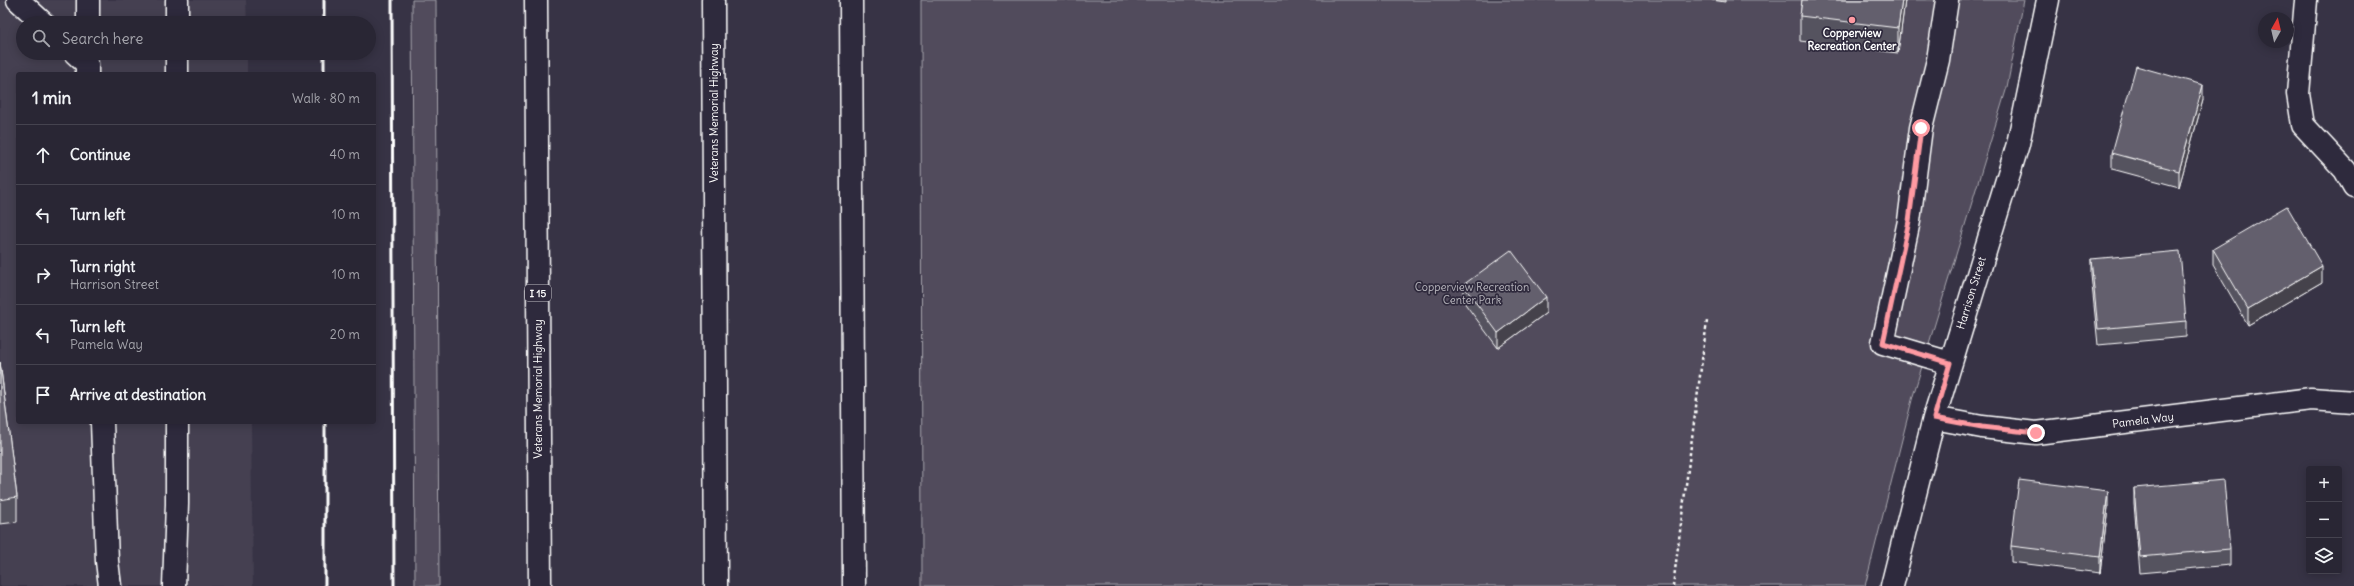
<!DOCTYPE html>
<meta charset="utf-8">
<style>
:root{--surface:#292634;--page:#312e3c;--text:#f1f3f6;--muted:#a5a5ac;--line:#45434f}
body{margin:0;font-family:Delius,sans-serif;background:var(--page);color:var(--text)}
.controls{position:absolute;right:12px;bottom:12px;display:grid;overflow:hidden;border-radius:4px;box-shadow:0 2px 10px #0003}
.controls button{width:36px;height:36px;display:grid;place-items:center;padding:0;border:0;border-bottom:1px solid var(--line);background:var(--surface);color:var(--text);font:20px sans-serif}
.compass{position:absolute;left:2258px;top:12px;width:36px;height:36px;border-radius:50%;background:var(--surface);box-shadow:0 2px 10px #0003;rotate:8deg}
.stop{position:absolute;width:12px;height:12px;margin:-9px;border:3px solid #ff9aa2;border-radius:50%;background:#fff}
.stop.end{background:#ff9aa2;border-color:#fff;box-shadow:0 1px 4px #0008}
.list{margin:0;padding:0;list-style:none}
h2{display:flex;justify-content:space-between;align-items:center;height:52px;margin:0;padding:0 16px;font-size:17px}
h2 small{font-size:13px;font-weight:400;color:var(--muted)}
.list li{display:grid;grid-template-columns:26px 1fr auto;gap:12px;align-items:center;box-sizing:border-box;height:60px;padding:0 16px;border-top:1px solid var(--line)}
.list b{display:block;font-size:15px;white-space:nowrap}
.list p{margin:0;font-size:13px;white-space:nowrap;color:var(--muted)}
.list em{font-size:13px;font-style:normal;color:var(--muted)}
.icon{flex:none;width:22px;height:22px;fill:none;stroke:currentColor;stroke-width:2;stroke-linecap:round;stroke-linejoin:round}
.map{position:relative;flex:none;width:2354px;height:586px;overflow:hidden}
.search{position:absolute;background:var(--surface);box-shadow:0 2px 10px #0003;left:16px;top:16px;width:360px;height:44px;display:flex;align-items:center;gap:10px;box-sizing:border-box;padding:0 14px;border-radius:22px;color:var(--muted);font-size:15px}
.panel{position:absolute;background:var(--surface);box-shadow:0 2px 10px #0003;left:16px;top:72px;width:360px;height:352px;border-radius:4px}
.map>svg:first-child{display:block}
.built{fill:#444051}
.green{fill:#514c5c;stroke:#a8a6ae}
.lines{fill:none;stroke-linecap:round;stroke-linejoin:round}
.minor-casing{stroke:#fff;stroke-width:25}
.highway-casing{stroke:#fff;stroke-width:25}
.path{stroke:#fff;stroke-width:2.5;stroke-dasharray:3 3;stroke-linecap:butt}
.minor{stroke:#2f2a3d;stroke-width:22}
.highway{stroke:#2f2a3d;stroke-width:22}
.rail{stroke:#fff;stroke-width:3}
.wall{fill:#55525e;stroke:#fff}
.shaded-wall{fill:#45424c;stroke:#fff}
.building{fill:#635f6d;stroke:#fff}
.route{stroke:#ff9aa2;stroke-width:5}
.poi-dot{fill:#ff9aa2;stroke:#2f2a3d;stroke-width:1.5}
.labels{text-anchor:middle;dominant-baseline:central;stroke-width:3.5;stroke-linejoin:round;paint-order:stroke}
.shield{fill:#2f2a3d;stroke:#c1bfc5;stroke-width:1}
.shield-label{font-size:10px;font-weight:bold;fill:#fff}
.poi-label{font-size:11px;font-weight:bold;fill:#fff;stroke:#2f2a3d}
.street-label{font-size:11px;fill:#fff;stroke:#2f2a3d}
.park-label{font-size:11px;fill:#b9b7be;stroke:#2f2a3d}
</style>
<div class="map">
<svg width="2354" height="586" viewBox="0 0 2354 586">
<rect width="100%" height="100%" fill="#373345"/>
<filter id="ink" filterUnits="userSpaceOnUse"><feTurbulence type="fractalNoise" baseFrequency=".025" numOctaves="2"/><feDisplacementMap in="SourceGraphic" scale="8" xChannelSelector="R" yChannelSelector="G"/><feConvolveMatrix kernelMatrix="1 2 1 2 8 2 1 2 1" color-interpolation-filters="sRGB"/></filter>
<g filter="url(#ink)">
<path class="built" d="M0,0H246L247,23H23V53H247V74H18V422H251L253,586H0Z"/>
<path class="green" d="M412,0H436L439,586H415Z
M921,0H2024L2007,87L1913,396L1865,586H922Z"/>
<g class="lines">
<defs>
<path id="minor" d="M18,0L43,23
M177,0V23
M1947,0L1938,60L1921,128L1909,221L1883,343L1950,363
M2306,0L2298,94L2303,125L2345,170L2354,186
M88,23V0
M75,53L87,64V74
M177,53V74
M1934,418L1982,427L2036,433L2311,399L2354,402
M102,422L107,561L110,586
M174,586L177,504V422
M1892,586L1934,418L2018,144L2048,0"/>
<path id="highway" d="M536,0L540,586
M713,0L716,586
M851,0L854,586"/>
</defs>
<use href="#minor" class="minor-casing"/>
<use href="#highway" class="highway-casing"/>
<path class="path" d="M1673,586L1707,321"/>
<use href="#minor" class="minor"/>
<use href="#highway" class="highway"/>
<path class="rail" d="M324,0V23
M392,0L394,586
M324,53V74
M325,422V586"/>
</g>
<path class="wall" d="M1712,0H1725V2Z
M1802,0H1905L1898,53L1800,41V16Z
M2203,100L2179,187L2112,169V153Z
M2213,249L2322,282L2248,325L2213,265Z
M2091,259L2186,321V337L2098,345L2091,275Z
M1463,285L1546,313L1498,348L1463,301Z
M0,362L17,497V522L0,524Z
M2134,488L2230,549V565L2140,573L2134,504Z
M2108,507L2100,573L2011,562V546Z"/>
<path class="shaded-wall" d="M1902,0H1905L1898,53V28Z
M2203,85V100L2179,187V171Z
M2322,266V282L2248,325V309Z
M1546,297V313L1498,348V333Z
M2108,491V507L2100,573V557Z"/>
<path class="building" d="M1802,0H1902L1898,28L1800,16Z
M2136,66L2203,85L2179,171L2112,153Z
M2287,206L2322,266L2248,309L2213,249Z
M1511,250L1546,297L1498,333L1463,285Z
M2180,251L2186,321L2098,329L2091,259Z
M0,362L17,497L0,500Z
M2019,480L2108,491L2100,557L2011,546Z
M2224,480L2230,549L2140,557L2134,488Z"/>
</g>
<g class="lines" filter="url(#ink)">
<path class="route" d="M1921,128L1909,221L1883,343L1950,363L1934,418L1982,427L2036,433"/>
</g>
<circle class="poi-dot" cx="1852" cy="20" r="4"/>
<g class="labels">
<rect class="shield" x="525" y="285" width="26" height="16" rx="3"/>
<g class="shield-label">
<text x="538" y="293">I 15</text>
</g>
<g class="poi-label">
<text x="1852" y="33">Copperview<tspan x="1852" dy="13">Recreation Center</tspan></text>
</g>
<g class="street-label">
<text transform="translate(714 113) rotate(-90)">Veterans Memorial Highway</text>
<text transform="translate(1971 293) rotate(-73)">Harrison Street</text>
<text transform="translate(538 389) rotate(-90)">Veterans Memorial Highway</text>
<text transform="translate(2143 420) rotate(-7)">Pamela Way</text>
</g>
<g class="park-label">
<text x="1472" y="287">Copperview Recreation<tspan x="1472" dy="13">Center Park</tspan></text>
</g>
</g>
</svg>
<div class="controls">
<button>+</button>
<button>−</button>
<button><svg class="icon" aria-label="layers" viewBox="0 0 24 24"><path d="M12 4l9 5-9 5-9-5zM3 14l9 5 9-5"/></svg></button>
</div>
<svg class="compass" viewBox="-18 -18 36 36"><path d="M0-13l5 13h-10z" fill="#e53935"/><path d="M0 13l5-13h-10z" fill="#a5a5ac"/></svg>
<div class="stop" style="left:1921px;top:128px"></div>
<div class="stop end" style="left:2036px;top:433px"></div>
<div class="search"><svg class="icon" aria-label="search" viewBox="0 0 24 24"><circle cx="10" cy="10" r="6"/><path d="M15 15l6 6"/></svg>Search here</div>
<section class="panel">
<h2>1 min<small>Walk · 80 m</small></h2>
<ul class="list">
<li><svg class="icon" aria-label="ahead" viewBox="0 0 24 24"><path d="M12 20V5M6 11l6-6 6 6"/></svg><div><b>Continue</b></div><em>40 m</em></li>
<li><svg class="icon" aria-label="left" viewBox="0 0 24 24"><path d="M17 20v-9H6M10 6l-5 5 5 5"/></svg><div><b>Turn left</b></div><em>10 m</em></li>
<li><svg class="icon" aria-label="right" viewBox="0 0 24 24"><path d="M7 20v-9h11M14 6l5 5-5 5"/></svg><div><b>Turn right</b><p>Harrison Street</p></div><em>10 m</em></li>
<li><svg class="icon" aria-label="left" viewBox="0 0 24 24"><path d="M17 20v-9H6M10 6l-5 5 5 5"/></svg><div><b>Turn left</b><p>Pamela Way</p></div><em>20 m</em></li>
<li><svg class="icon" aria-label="arrive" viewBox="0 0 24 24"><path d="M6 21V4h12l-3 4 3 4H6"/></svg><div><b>Arrive at destination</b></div></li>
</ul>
</section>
</div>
